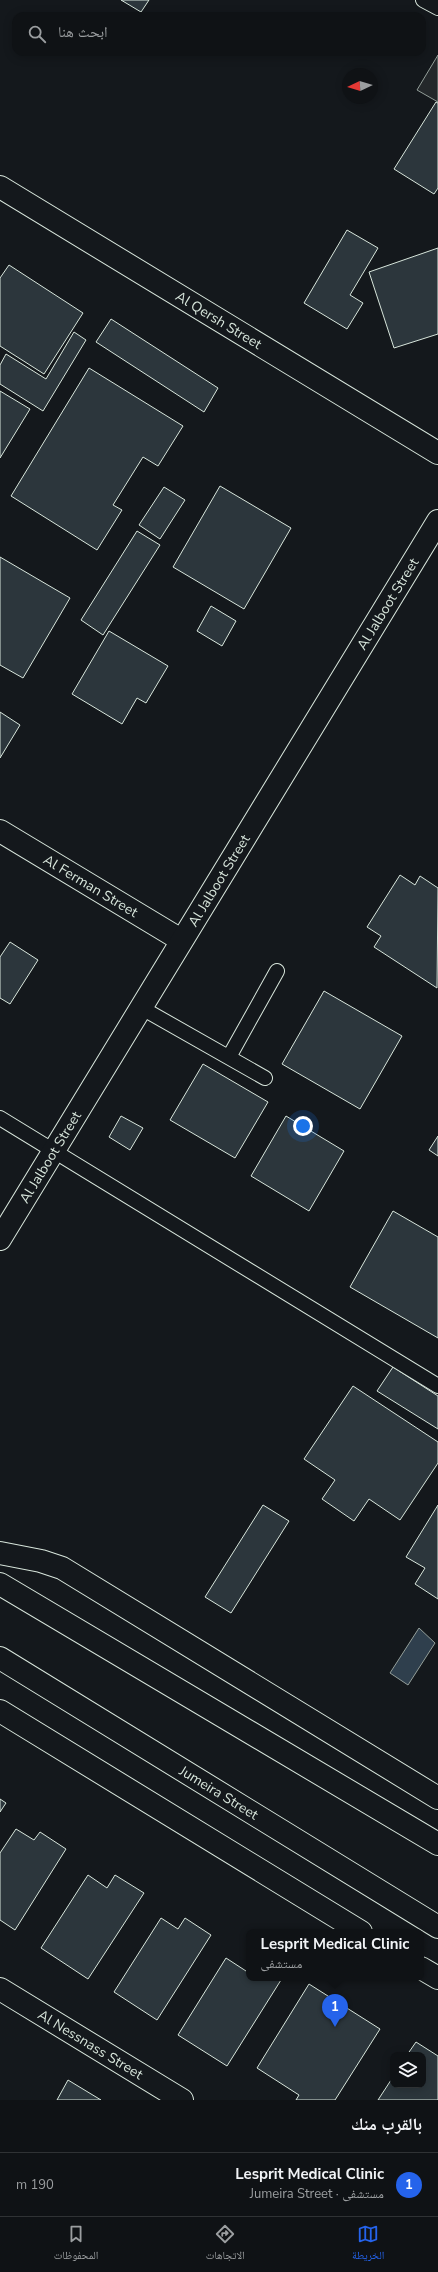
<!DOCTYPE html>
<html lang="ar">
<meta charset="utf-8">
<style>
:root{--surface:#0f1215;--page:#1d2022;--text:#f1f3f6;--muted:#9b9ea0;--line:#2f3234;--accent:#2563eb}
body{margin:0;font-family:"Nunito Sans","Noto Naskh Arabic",sans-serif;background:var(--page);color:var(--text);direction:rtl}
.controls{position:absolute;right:12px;bottom:12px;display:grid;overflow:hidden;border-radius:8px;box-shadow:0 2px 10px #0003}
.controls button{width:36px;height:36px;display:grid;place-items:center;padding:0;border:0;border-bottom:1px solid var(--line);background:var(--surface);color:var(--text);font:20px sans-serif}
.compass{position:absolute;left:342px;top:68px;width:36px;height:36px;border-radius:50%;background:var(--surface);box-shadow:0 2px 10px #0003;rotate:266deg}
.you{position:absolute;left:303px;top:1126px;width:14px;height:14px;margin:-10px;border:3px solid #fff;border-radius:50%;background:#1a73e8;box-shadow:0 0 0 6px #1a73e833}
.badge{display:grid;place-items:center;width:26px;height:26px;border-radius:50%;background:var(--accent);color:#fff;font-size:13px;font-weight:700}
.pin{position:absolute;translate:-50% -33px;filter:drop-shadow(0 1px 2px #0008)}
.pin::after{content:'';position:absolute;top:21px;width:14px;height:12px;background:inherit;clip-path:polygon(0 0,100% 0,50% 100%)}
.popup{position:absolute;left:246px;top:1929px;width:178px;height:52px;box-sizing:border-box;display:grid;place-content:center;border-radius:8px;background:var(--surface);filter:drop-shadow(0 1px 3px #0005);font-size:13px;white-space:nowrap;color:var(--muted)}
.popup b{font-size:15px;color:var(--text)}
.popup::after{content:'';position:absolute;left:50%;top:100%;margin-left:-8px;border:8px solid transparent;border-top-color:var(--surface)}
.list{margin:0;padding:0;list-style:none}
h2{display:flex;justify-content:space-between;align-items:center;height:52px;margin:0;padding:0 16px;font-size:17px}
h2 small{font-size:13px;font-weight:400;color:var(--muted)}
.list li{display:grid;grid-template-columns:26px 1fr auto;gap:12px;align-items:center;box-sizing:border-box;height:64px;padding:0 16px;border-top:1px solid var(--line)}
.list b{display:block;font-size:15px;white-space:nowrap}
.list p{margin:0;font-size:13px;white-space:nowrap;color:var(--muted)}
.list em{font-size:13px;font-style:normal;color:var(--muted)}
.icon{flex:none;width:22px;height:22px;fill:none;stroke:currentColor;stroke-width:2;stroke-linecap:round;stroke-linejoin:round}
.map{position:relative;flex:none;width:438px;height:2100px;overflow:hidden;direction:ltr}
.search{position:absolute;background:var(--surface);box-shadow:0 2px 10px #0003;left:12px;right:12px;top:12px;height:44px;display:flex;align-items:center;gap:10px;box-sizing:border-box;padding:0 14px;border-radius:12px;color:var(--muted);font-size:15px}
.sheet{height:116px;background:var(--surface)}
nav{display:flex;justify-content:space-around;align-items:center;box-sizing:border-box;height:56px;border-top:1px solid var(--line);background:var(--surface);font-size:11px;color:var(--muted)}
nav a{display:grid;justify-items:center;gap:2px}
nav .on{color:var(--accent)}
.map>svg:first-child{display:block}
.parking{fill:#24282b;stroke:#939e99}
.water{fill:#2f3f4d;stroke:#939e99}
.building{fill:#2c363c;stroke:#d8e6dc}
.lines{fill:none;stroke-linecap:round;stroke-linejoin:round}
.service-casing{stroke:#d8e6dc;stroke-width:16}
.minor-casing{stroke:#d8e6dc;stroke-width:24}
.primary-casing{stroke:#d8e6dc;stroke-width:24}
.service{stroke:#14181c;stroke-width:14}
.minor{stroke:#14181c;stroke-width:22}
.primary{stroke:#14181c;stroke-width:22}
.labels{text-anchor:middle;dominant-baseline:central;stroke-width:3;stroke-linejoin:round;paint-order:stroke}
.street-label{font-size:14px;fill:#d8e6dc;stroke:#14181c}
</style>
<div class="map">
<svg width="438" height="2100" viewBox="0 0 438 2100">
<rect width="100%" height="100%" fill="#14181c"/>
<path class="parking" d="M438,55V102L417,90Z"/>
<path class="water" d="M419,1628L435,1643L408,1685L390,1673Z"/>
<path class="building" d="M121,0H149L141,12Z
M436,102L438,103V188L434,194L394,169Z
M347,230L378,248L350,295L363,303L347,329L304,303Z
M438,248V334L394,348L369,272Z
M9,265L83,313L44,374L0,346V278Z
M111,319L218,388L204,412L96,342Z
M74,332L86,340L43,411L0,384V365L6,354L46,379Z
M89,368L183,426L158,466L143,457L113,505L122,510L97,550L11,496Z
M0,391L30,409L0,458Z
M220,486L291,528L244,609L173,567Z
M164,487L185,500L160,539L139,525Z
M137,531L160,545L103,635L81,620Z
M0,557L70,598L23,678L0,665Z
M211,606L236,621L222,646L197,631Z
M109,631L168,666L146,703L137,698L122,724L72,694Z
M0,712L20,725L0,758Z
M400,875L415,885L420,876L438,888L437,988L374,947L381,936L367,927Z
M10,942L38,960L10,1004L0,998V957Z
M324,991L402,1036L360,1109L282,1064Z
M203,1064L268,1102L235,1158L170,1120Z
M121,1116L143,1128L130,1150L109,1137Z
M286,1116L344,1151L309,1211L251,1176Z
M438,1136V1156L429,1150Z
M393,1211L438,1237V1338L350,1287Z
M393,1367L438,1396V1429L377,1391Z
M353,1386L438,1442V1463L400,1520L369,1499L354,1521L322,1499L335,1480L304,1459Z
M263,1505L289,1521L231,1613L205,1597Z
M438,1505V1599L415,1584L425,1568L406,1557Z
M0,1799L6,1803L0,1812Z
M16,1829L34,1840L40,1832L66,1849L15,1930L0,1920V1853Z
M88,1875L107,1888L115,1875L144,1893L88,1979L41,1948Z
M161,1918L178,1929L185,1918L211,1935L157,2020L114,1992Z
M226,1958L246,1971L249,1965V1978L281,1980L227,2066L178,2035Z
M309,1984L380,2029L335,2100H296L299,2095L257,2068Z
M416,2042L438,2056V2100H378L393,2077V2085H423V2055H407Z
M68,2080L101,2100H57Z"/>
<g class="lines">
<defs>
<path id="service" d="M423,0L438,8
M140,1007L265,1078
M229,1057L277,971
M0,1118L438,1386"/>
<g id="minor">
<path id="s1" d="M0,187L438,453"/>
<path id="s2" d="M0,831L181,940"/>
<path id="s3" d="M0,1239L438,521"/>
<path d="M0,1553L41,1561L62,1568L438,1798"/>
<path d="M0,1711L361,1932"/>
<path d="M421,1968L438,1978"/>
<path id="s4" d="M0,1989L182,2100"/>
</g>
<g id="primary">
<path d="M0,1584L438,1844"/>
<path id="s5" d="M0,1658L438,1927"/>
</g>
</defs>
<use href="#service" class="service-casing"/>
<use href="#minor" class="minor-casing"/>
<use href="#primary" class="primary-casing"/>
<use href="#service" class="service"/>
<use href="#minor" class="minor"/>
<use href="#primary" class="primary"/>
</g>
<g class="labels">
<g class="street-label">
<text stroke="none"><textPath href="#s1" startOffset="256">Al Qersh Street</textPath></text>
<text stroke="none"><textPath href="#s3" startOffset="744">Al Jalboot Street</textPath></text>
<text stroke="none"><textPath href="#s3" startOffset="420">Al Jalboot Street</textPath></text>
<text stroke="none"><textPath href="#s2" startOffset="106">Al Ferman Street</textPath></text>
<text stroke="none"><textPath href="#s3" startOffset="96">Al Jalboot Street</textPath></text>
<text stroke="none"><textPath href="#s5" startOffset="257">Jumeira Street</textPath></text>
<text stroke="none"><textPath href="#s4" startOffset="106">Al Nessnass Street</textPath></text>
</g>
</g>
</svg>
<div class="controls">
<button><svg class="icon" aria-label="layers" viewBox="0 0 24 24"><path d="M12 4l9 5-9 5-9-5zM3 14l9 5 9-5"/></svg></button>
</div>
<svg class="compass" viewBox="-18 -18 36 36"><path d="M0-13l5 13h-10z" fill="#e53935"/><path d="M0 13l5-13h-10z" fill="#9b9ea0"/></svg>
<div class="you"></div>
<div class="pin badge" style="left:335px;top:2027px">1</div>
<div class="popup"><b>Lesprit Medical Clinic</b>مستشفى</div>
<div class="search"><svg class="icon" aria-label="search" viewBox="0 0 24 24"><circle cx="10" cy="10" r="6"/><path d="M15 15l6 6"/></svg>ابحث هنا</div>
</div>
<section class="sheet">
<h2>بالقرب منك<small></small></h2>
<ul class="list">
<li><span class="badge">1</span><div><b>Lesprit Medical Clinic</b><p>مستشفى · Jumeira Street</p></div><em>190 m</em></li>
</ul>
</section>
<nav>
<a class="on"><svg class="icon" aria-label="map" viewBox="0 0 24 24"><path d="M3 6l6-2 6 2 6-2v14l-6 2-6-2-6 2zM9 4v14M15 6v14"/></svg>الخريطة</a>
<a><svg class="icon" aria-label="directions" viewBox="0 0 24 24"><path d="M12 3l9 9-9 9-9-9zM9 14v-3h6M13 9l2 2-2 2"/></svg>الاتجاهات</a>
<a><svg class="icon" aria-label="saved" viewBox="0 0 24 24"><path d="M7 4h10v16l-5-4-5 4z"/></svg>المحفوظات</a>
</nav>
